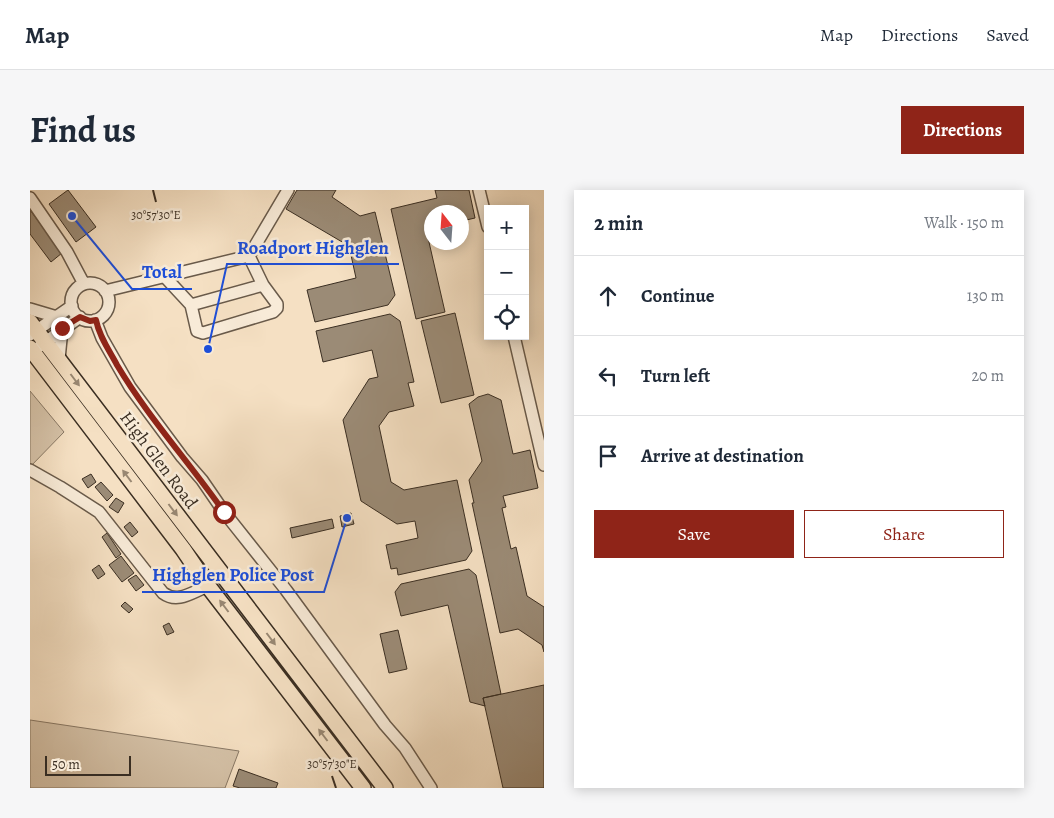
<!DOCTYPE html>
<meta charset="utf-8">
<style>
:root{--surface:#fff;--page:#f6f6f7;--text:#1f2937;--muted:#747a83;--line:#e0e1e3;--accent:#8f2418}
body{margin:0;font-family:Alegreya,serif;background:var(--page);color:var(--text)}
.controls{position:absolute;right:15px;top:15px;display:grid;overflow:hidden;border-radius:0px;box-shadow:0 2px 12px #0003}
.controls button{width:45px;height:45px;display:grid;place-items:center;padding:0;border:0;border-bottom:1px solid var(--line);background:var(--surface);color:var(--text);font:25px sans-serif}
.compass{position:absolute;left:394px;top:15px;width:45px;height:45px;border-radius:50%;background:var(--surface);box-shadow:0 2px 12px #0003;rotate:343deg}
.scale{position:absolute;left:15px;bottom:12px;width:86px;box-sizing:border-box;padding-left:5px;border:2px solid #3a2e22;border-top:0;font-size:14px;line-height:18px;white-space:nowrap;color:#3a2e22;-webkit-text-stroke:4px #f8ebd8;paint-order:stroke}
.stop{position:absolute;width:15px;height:15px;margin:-11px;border:4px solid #8f2418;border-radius:50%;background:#fff}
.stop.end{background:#8f2418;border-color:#fff;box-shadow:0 1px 5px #0008}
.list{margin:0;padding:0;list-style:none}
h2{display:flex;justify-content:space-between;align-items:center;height:65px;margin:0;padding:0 20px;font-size:21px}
h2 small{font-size:16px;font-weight:400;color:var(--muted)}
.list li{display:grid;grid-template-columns:32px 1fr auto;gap:15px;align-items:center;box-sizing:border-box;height:80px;padding:0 20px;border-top:1px solid var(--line)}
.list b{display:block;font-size:19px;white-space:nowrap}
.list em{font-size:16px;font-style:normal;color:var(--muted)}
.actions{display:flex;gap:10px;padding:15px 20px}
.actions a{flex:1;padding:11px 0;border:1px solid var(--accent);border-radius:0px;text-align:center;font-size:18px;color:var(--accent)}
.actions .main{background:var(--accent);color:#fff}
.icon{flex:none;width:28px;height:28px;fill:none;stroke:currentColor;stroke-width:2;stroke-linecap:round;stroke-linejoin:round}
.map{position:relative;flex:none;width:514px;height:598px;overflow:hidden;border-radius:0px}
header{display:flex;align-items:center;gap:30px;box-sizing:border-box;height:70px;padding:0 25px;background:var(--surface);border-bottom:1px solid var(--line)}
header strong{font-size:24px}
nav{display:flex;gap:28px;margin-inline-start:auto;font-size:18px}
.intro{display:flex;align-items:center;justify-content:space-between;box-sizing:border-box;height:120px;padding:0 30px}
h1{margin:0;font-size:35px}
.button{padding:12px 22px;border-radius:0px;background:var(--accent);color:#fff;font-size:18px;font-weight:700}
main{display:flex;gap:30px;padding:0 30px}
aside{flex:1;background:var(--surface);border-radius:0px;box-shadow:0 2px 12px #0003}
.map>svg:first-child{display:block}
.green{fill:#d5c2a8;stroke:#887865}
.building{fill:#9b8b76;stroke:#3a2e22}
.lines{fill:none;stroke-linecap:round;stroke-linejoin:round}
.minor-casing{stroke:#695a4a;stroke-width:14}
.major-casing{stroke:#3a2e22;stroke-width:18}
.minor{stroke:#f8ebd8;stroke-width:11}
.major{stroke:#f5e0c3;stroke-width:15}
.oneway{fill:#988772}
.route{stroke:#8f2418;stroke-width:6}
.ticks{fill:none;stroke:#3a2e22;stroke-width:2}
.labels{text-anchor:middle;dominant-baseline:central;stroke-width:5;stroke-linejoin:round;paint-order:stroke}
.street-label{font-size:18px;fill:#3a2e22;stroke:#f8ebd8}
.ticks-label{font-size:12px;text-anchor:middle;fill:#3a2e22;stroke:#f8ebd8;stroke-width:5;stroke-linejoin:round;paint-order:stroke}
.leader{fill:none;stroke:#1d4ed8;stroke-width:2}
.callout-dot{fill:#1d4ed8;stroke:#f8ebd8;stroke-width:2}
.callout-label{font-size:19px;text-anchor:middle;font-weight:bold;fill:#1d4ed8;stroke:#f8ebd8;stroke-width:5;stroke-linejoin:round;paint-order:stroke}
</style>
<header>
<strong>Map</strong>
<nav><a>Map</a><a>Directions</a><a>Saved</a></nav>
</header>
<div class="intro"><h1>Find us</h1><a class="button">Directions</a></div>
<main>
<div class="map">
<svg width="514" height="598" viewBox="0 0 514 598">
<rect width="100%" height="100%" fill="#f5e0c3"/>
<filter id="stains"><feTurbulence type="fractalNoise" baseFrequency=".004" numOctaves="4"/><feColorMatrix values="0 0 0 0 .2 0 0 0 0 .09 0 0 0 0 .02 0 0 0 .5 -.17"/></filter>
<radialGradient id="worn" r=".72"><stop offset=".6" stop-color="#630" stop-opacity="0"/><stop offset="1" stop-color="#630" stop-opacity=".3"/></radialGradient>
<path class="green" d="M0,201L34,242L0,277Z
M0,530L209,561L195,598H0Z"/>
<path class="building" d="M38,0L66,37L46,52L19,14Z
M267,0H306L302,7L330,26L345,22L365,105L358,115L285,132L277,100L326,88L319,56L256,19Z
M405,0H439L445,28L432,31V22H402V38L396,39L415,122L386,129L361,19L407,8Z
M0,20L32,63L21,72L0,44Z
M425,123L444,205L411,213L391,131Z
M360,124L370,131L384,192L378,193L384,216L359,222L349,236L361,292L374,300L427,290L442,361L436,370L368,385L367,378L361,379L356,355L388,348L385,331L367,334L331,311L313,230L339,189L348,187L342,160L293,172L286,141Z
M458,204L471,210L483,264L500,260L508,298L473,306L476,317L472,318L481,359L486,357L497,406L514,417V462L512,455L488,439L470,443L442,313H444L439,290L452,271L439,214L448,207Z
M61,284L66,292L58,298L52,289Z
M71,292L83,305L77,311L65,297Z
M86,308L94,313L88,323L79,317Z
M321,323L324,334L312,337L310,326Z
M302,329L304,338L262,348L260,338Z
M100,332L108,342L102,347L94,337Z
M77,343L91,364L86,368L72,347Z
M91,366L104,383L92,392L79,375Z
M69,375L75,384L68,389L62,380Z
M439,379L446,385L471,504L453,508L455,516L440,512L418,415L371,426L365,402L371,394Z
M106,385L114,395L106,401L98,390Z
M95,412L103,419L99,423L91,416Z
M139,433L144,442L137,445L133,436Z
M368,440L377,479L359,483L350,444Z
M514,495V598H473L453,508Z
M209,579L248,593L246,598H210L203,596Z"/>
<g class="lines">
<defs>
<path id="minor" d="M449,0L458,37
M0,8L37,62L54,94
M219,66L258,0
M135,87L161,115L233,95
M41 112a19 19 0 1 1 38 0a19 19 0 1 1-38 0Z
M75,101L219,66L233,95L247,114V118L243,122L173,143L167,141L161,115
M0,119L27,127
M65,130L72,148L100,197L152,267L172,290L194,322L256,400L355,535L375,558L401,598
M0,145L42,116
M484,146L514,275
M10,156L50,127
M29,169L32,139
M0,280L30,297L69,322L133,403C148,414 162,402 178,396"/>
<path id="major" d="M0,132L355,598
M0,158L153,359L178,396L333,598"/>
</defs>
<use href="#minor" class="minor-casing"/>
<use href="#major" class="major-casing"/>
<use href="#minor" class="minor"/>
<use href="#major" class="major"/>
</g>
<defs><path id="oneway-solid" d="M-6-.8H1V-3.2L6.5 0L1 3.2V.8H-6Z" transform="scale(1.25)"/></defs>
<g class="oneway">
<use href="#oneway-solid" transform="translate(45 190) rotate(53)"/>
<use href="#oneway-solid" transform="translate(97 286) rotate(-127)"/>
<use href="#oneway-solid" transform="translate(143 320) rotate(53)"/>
<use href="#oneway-solid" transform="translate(194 416) rotate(-127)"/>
<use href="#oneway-solid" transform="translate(241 449) rotate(53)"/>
<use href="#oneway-solid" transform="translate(293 545) rotate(-127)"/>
</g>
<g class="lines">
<path class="route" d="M32,138L50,127L60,131L66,130C69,146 79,160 87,175C118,227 159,272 194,322"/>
</g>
<path class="ticks" d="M123,0L126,12M302,586L306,598"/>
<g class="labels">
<g class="street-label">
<text transform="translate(129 270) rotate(53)">High Glen Road</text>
</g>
</g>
<g class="ticks-label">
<text x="126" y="29">30°57'30"E</text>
<text x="302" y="578">30°57'30"E</text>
</g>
<path class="leader" d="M178 159L197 74H369M42 26L102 99H162M317 328L294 402H112"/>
<g class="callout-dot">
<circle cx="178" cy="159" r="5"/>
<circle cx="42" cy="26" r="5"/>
<circle cx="317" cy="328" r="5"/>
</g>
<g class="callout-label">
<text x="283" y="64">Roadport Highglen</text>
<text x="132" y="88">Total</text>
<text x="203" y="391">Highglen Police Post</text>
</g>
<rect width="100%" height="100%" filter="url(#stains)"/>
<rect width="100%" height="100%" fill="url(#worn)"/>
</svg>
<div class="controls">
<button>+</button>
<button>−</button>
<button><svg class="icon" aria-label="locate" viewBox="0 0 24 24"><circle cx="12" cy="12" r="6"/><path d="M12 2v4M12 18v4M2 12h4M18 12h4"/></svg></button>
</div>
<svg class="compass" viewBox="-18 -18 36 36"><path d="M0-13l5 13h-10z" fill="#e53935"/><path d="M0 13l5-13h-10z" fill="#747a83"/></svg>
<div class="scale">50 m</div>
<div class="stop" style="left:194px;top:322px"></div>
<div class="stop end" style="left:32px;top:138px"></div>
</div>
<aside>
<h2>2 min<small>Walk · 150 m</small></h2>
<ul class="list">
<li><svg class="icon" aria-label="ahead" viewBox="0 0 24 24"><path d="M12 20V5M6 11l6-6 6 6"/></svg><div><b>Continue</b></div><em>130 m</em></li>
<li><svg class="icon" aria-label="left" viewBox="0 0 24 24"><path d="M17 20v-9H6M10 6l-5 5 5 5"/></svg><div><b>Turn left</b></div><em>20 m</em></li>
<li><svg class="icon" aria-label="arrive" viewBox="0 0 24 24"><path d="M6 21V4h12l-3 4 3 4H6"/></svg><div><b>Arrive at destination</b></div></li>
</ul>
<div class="actions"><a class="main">Save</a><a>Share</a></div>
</aside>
</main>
